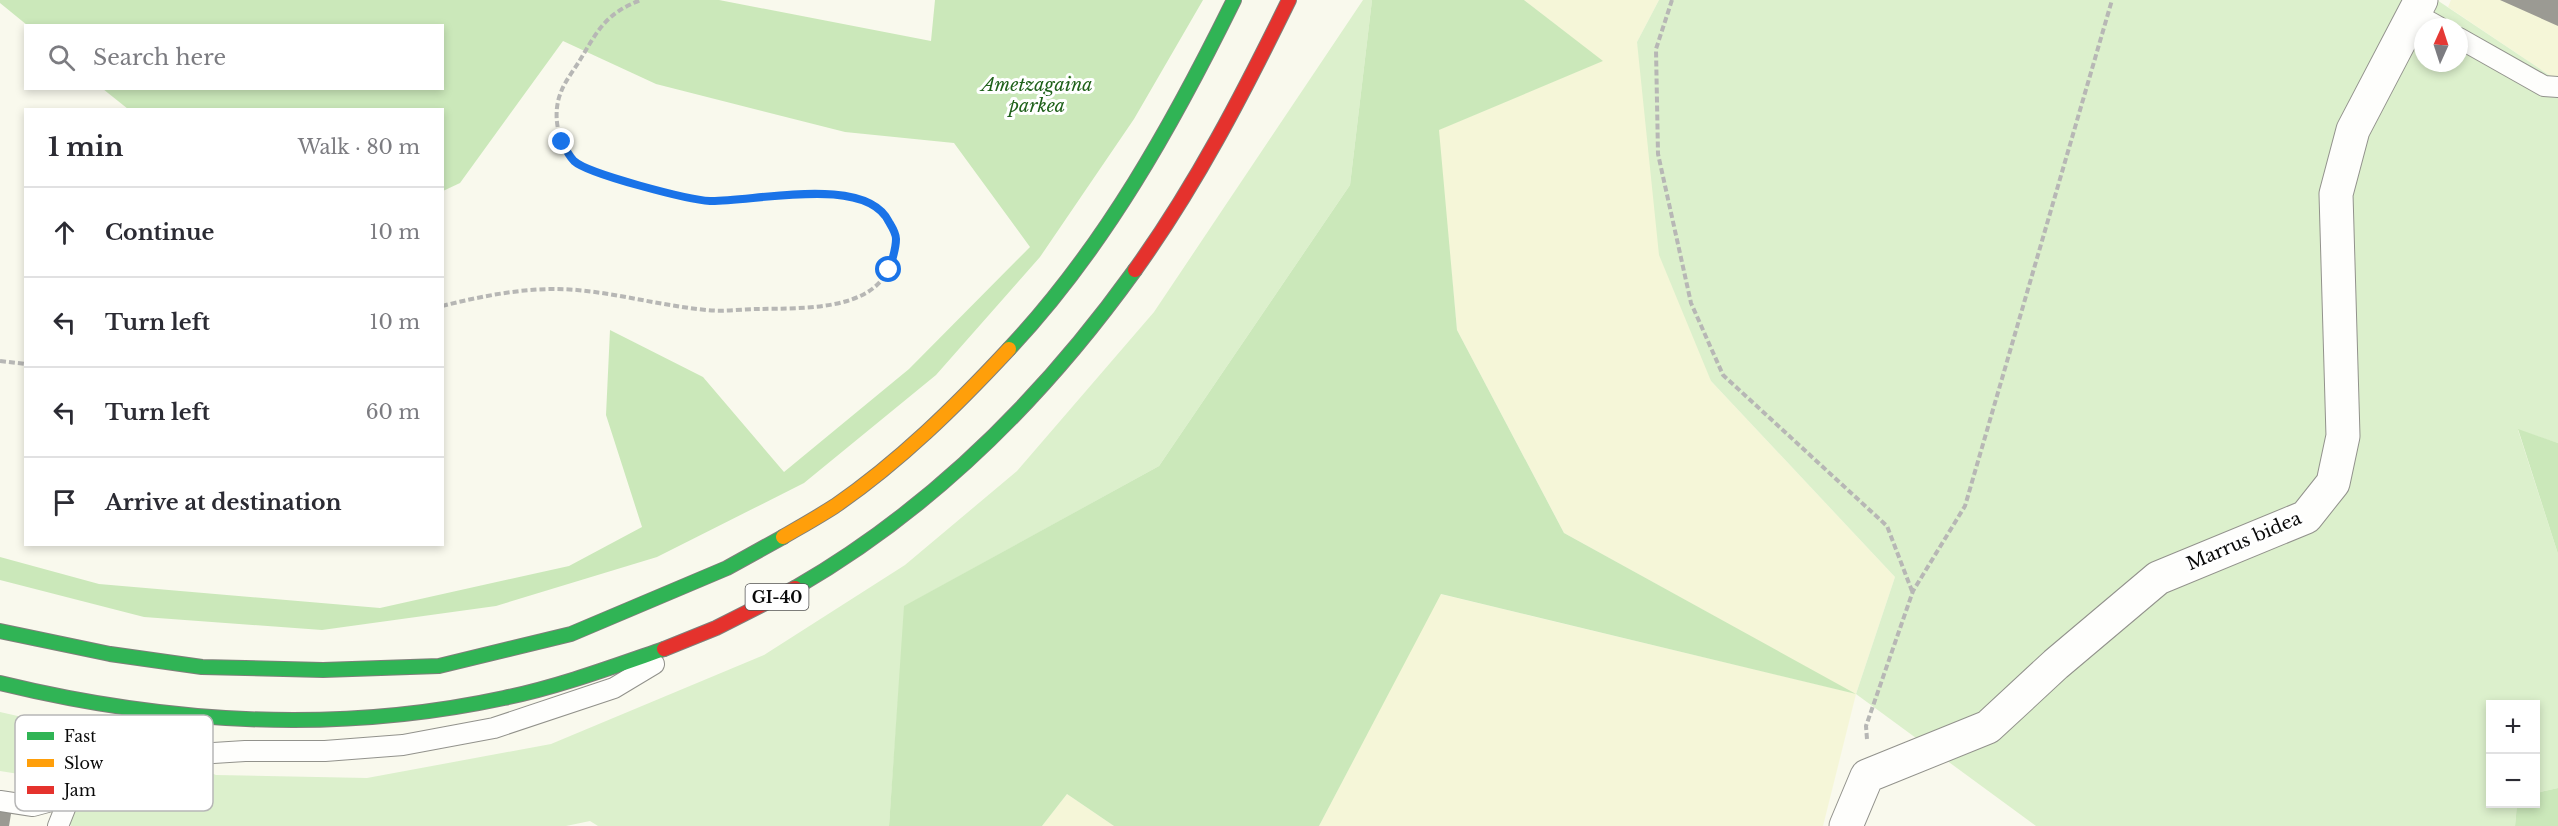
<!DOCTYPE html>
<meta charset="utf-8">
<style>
:root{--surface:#fff;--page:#f7f7f7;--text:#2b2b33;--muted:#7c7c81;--line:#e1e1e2}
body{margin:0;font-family:"Libre Baskerville",serif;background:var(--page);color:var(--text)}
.controls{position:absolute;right:18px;bottom:18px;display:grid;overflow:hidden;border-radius:0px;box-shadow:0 3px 9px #0003}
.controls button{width:54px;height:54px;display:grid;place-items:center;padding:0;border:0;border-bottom:2px solid var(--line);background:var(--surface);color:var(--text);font:30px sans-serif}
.compass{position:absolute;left:2414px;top:18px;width:54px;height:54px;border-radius:50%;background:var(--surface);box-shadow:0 3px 9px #0003;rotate:3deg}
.stop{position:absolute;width:18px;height:18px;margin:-14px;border:4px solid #1a73e8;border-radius:50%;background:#fff}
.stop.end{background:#1a73e8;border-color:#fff;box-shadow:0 2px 6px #0008}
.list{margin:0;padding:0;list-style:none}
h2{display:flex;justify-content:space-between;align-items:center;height:78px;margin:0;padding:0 24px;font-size:26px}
h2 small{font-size:20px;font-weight:400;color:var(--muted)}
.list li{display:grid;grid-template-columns:39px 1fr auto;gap:18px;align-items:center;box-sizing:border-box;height:90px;padding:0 24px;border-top:2px solid var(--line)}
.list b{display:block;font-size:22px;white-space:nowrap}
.list em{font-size:20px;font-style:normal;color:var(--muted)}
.icon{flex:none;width:33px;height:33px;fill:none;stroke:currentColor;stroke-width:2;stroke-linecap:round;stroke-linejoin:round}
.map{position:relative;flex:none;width:2558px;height:826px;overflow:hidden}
.search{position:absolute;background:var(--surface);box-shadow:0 3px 9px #0003;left:24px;top:24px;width:420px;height:66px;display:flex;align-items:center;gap:15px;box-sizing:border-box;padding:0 21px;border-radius:0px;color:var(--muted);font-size:22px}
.panel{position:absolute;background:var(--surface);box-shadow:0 3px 9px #0003;left:24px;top:108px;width:420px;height:438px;border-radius:0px}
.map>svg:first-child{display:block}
.farmland{fill:#f5f6d8}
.green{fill:#dcf0cc;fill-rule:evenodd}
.forest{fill:#cbe8ba}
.building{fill:#9b9a93}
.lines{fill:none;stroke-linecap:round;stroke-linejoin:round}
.lane-casing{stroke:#92928c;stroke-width:22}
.street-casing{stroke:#92928c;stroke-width:35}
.fast-casing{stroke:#7f7f7a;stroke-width:16}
.slow-casing{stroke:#7f7f7a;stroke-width:16}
.jam-casing{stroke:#7f7f7a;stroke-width:16}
.path{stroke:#b7b7b5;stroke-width:4;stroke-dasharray:6 3;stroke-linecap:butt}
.lane{stroke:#fefefc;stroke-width:20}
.street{stroke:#fefefc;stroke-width:33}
.fast{stroke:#30b455;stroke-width:14}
.slow{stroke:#ff9f0a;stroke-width:14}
.jam{stroke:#e5322d;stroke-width:14}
.route{stroke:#1a73e8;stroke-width:8}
.labels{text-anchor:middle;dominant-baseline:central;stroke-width:6;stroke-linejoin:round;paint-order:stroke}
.shield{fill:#fff;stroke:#545454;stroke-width:1.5}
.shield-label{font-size:16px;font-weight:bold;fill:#0a0a0a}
.park-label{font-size:18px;font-style:italic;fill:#1f611a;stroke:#fff}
.street-label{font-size:18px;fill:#0a0a0a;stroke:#fff}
.key{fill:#fff;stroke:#b6b6b6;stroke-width:1.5}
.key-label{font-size:16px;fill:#0a0a0a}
</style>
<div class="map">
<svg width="2558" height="826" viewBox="0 0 2558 826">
<rect width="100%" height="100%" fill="#f9f9ed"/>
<path class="farmland" d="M1524,0H1659L1637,42L1711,381L1895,577L1856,694L1823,826H1319L1440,594L1853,693L1564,533L1457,330L1438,130L1602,61Z
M2451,0H2558V81L2448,7Z
M1067,794L1114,826H1042Z"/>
<path class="green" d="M1363,0H1372L1350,185L1159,466L905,606L889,826H598L590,821L566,826H71L44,778L0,771V712L137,743L216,775L367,778L551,744L764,655L905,565L1017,471L1154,312Z
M1659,0H2437L2558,81V443L2518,430L2558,554V788L2536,793V704H2490V804H2517L2515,826H2036L1856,694L1895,577L1711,381L1659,255L1637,42ZM2423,27H2459V63H2423Z"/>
<path class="forest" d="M0,0H719L931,41L935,0H1203L1134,119L1040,257L936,375L804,483L657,557L496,606L322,630L144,617L0,580V557L99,584L380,608L569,566L642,527L606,415L610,330L703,377L784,472L909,369L1030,247L954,143L845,132L656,84L563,41L460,183L443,191L442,110L128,109L103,89L442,88V26L27,25L0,3Z
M1372,0H1524L1603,61L1439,130L1457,330L1564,533L1856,694L1441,594L1319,826H1114L1067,794L1042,826H889L904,606L1159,466L1350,185Z
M2518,429L2558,443V554Z
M2558,788V826H2515L2517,804H2536V793Z"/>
<path class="building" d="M2500,0H2558V26Z
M0,806L12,808L9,826H0Z"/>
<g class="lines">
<defs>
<path id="lane" d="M2414,13L2439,27
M2459,38L2544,86L2558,87
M0,801L33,806L70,796L115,766L166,756L245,751H325L403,745L494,728L614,688L654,664
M58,826L70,796"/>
<path id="street" d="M1846,826L1867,776L1988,727L2056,664L2158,578L2306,517L2333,483L2343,436L2336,194L2353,130L2421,0"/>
<path id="fast" d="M1009,349C1104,248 1173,124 1234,0
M795,588C932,509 1043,398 1135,270
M0,631L110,654L202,667L323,670L439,666L571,634L727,568L783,537
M0,683C164,723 337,734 504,698C558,687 612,667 664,649"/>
<path id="slow" d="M783,537C800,527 818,517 835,506C899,462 956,406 1009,349"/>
<path id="jam" d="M1135,270C1196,185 1243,94 1289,0
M664,649L716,628L795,588"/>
</defs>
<use href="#lane" class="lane-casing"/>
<use href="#street" class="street-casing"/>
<use href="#fast" class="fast-casing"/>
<use href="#slow" class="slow-casing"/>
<use href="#jam" class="jam-casing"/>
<path class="path" d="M1672,0L1656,49L1658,154L1691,303L1723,375L1887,526L1912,591
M442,306C486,295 532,286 577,290C621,294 663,306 707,310C724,312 742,309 759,309C799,308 874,312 890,265C893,256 898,244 896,235C878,168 757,204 709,201C676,198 628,183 597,171C590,169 579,166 574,160C557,143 552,113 561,92C565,81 574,70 580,60C598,30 606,13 641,0
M0,361L26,364
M1867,739L1866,726L1913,591L1965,506L2112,0"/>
<use href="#lane" class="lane"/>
<use href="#street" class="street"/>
<use href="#fast" class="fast"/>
<use href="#slow" class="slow"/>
<use href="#jam" class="jam"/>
</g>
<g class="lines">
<path class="route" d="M562,142C565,148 569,156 574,161C588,174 689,200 710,201C754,202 866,174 889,222C892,227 896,233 896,239C896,250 892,260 889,270"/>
</g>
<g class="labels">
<rect class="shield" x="745.5" y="584" width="63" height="26" rx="4.5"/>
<g class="shield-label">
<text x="777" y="597">GI-40</text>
</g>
<g class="park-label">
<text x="1037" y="85">Ametzagaina<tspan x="1037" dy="21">parkea</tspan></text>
</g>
<g class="street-label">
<text transform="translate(2244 541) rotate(-23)">Marrus bidea</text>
</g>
</g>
<rect x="15" y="715" width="198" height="96" rx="9" class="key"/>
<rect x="27" y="732" width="27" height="8" fill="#30b455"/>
<rect x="27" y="759" width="27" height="8" fill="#ff9f0a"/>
<rect x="27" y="786" width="27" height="8" fill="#e5322d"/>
<g class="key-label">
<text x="64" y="742">Fast</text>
<text x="64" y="769">Slow</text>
<text x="64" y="796">Jam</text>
</g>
</svg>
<div class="controls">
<button>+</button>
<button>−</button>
</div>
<svg class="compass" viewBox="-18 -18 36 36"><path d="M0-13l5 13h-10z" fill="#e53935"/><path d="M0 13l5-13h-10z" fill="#7c7c81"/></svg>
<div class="stop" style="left:889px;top:270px"></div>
<div class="stop end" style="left:562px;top:142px"></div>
<div class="search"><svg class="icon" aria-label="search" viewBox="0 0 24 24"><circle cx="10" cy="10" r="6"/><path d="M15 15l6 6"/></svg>Search here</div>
<section class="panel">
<h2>1 min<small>Walk · 80 m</small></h2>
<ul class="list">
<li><svg class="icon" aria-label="ahead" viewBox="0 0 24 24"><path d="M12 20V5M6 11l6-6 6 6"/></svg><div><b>Continue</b></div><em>10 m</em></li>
<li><svg class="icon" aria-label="left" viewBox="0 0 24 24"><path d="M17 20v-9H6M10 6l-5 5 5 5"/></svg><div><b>Turn left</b></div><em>10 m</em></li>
<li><svg class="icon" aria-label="left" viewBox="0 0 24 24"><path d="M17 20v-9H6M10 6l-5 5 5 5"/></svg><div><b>Turn left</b></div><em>60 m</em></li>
<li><svg class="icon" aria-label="arrive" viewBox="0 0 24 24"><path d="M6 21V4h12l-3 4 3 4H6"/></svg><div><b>Arrive at destination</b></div></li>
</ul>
</section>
</div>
